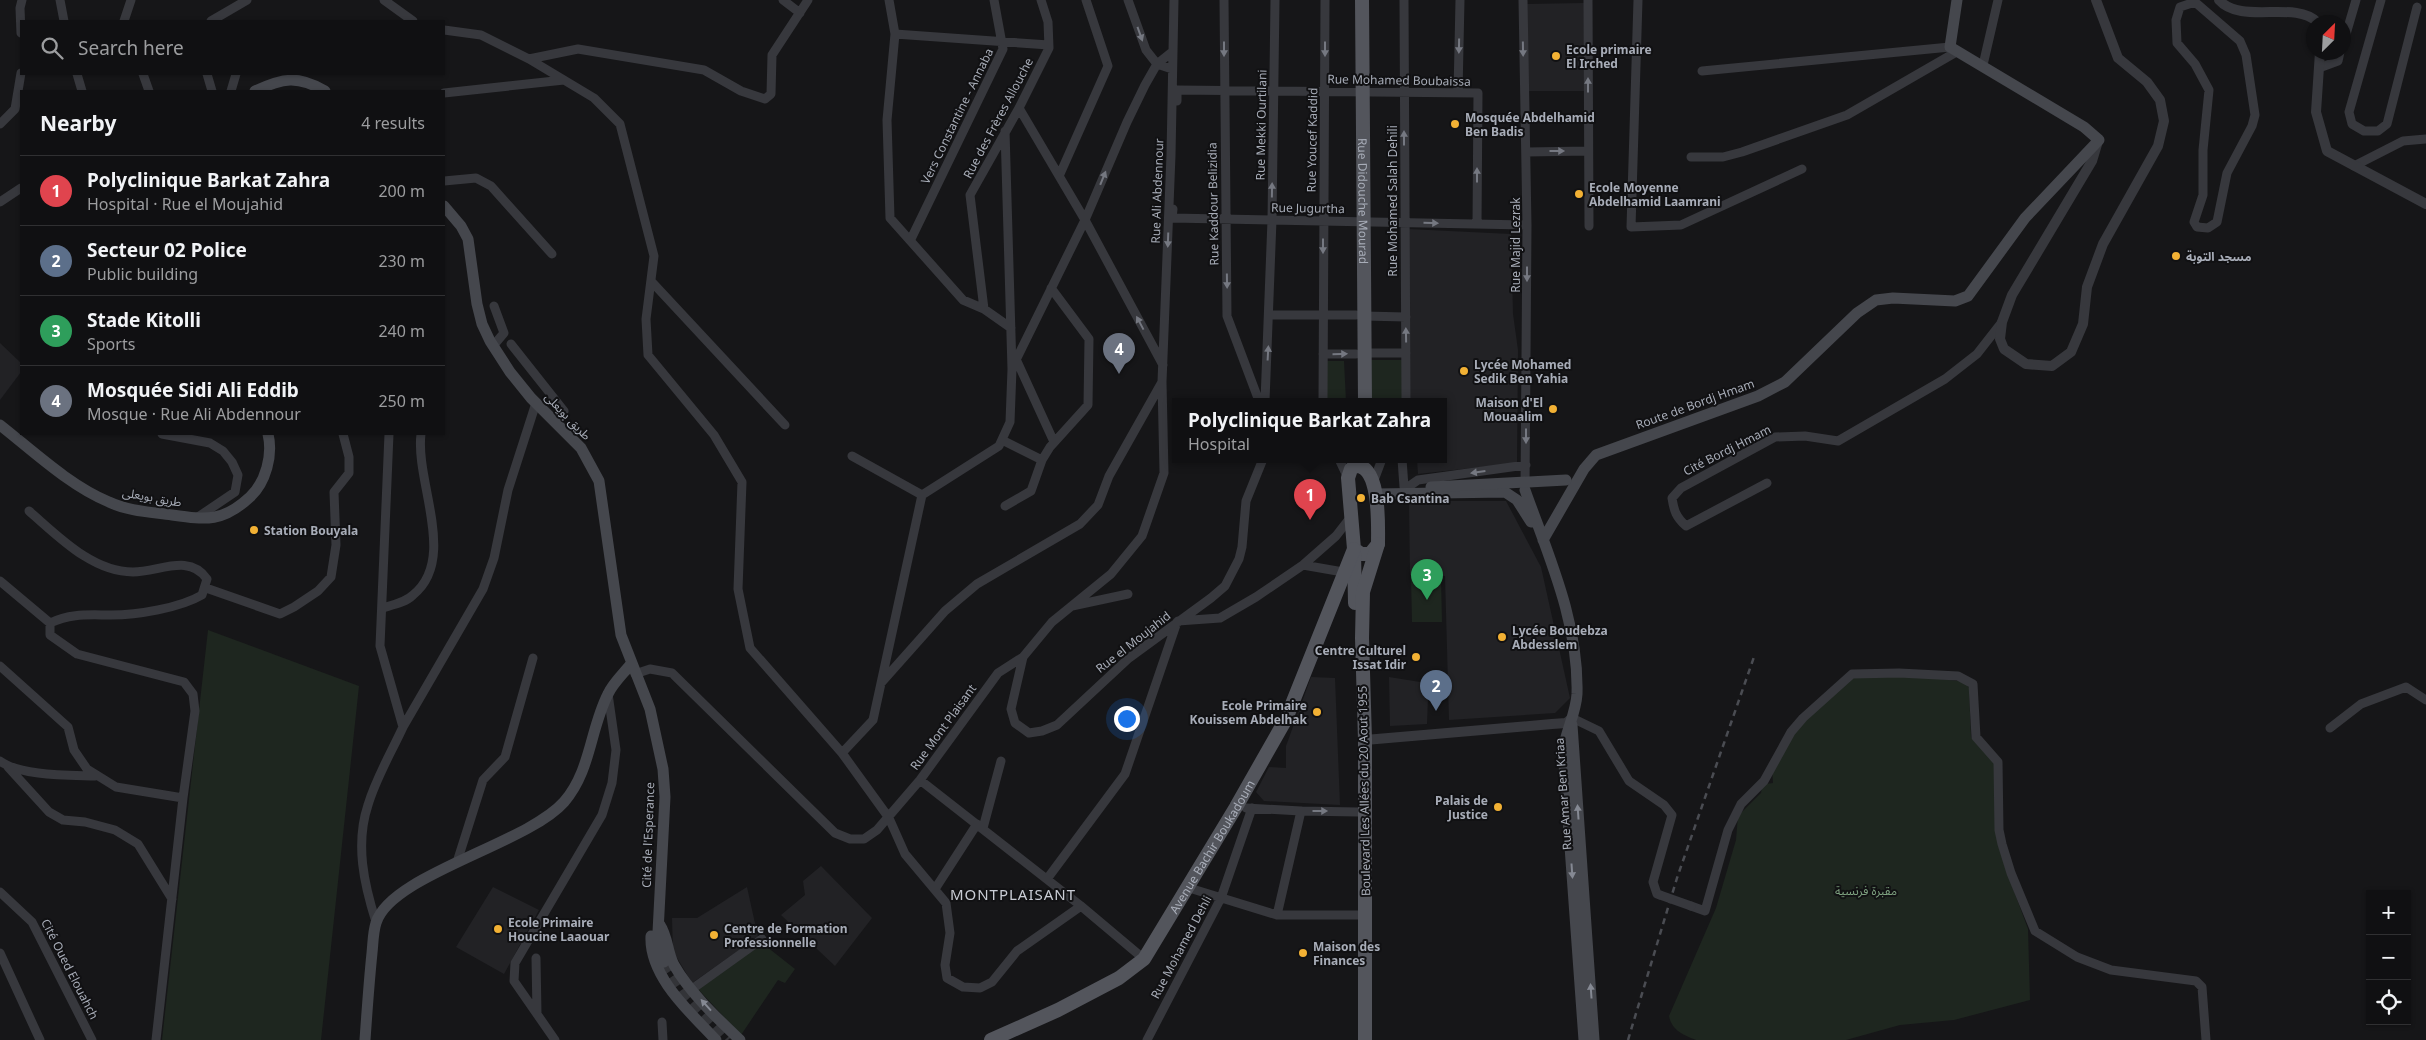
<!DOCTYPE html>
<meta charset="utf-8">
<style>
:root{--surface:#101012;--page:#1e1e20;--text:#f1f3f6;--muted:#9c9d9f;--line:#303032;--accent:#7c3aed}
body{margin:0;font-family:"Noto Sans","Noto Sans Arabic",sans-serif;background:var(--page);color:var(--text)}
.controls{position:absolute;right:15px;bottom:15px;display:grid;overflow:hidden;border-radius:0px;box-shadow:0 1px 4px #0004}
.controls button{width:45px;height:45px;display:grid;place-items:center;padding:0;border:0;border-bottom:1px solid var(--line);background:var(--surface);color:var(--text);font:25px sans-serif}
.compass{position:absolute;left:2306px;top:15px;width:45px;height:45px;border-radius:50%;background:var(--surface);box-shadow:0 1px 4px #0004;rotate:24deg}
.you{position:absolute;left:1126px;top:718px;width:18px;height:18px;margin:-12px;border:4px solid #fff;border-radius:50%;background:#1a73e8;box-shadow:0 0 0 8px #1a73e833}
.badge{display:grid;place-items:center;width:32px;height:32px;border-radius:50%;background:var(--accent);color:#fff;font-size:16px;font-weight:700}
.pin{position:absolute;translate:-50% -41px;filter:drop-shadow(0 1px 2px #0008)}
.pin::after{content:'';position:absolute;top:26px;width:18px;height:15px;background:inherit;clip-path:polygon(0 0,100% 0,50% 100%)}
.popup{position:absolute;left:1172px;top:398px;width:275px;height:65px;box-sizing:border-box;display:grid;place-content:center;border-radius:0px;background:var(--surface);filter:drop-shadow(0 1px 4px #0005);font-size:16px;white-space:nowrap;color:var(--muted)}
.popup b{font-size:19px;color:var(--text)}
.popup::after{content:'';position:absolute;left:50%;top:100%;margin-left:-10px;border:10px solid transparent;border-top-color:var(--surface)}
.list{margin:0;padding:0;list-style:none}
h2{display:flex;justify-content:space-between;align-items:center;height:65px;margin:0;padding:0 20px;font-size:21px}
h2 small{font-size:16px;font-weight:400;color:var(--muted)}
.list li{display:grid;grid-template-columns:32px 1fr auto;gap:15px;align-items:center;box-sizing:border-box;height:70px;padding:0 20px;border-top:1px solid var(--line)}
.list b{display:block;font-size:19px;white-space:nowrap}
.list p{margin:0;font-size:16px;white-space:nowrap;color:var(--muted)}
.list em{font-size:16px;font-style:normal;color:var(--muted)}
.icon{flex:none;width:28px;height:28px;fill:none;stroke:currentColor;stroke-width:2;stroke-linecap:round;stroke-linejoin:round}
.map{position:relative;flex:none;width:2426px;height:1040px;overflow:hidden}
.search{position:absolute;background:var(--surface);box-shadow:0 1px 4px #0004;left:20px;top:20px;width:425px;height:55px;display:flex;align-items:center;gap:12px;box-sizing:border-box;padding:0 18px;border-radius:0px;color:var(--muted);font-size:19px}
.panel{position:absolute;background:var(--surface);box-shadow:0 1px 4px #0004;left:20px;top:90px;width:425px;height:345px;border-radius:0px}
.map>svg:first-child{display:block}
.built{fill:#222225}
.green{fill:#1e261f}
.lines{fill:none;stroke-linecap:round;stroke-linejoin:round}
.secondary-tunnel{stroke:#333438;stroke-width:11;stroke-dasharray:11 5.5;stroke-linecap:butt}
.minor{stroke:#37383d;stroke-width:9}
.tertiary{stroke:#37383d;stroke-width:10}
.secondary{stroke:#45474d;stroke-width:11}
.primary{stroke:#53555c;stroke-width:14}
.rail{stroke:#4a4c52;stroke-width:2.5;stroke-dasharray:6 5;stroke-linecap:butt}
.minor-bridge{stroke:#37383d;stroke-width:9}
.secondary-bridge{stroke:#45474d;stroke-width:11}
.oneway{fill:#757881}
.oneway2{fill:#858993}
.poi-dot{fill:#f2b134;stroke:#111113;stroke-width:2}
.labels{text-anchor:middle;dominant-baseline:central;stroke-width:4;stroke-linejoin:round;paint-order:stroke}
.poi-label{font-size:12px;font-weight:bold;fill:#a8adb8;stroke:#111113;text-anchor:start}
.street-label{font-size:12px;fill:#a8adb8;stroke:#111113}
.park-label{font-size:12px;fill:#7fa381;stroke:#111113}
.quarter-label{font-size:15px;letter-spacing:1px;fill:#c9ccd4;stroke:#111113}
</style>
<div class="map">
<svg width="2426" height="1040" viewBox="0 0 2426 1040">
<rect width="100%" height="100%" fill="#161618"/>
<path class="built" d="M1584,3L1586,91H1528L1527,4Z
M1408,229L1511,234L1513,314L1518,350L1517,463L1418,474L1417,459H1444V401H1411L1409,397Z
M0,343L21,363V372L0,400Z
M1409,501H1506L1541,567L1570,698L1555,713L1449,720L1445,576L1410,575Z
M1311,677L1335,678L1340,805L1264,801L1256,792L1269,767L1286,768V746Z
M1389,677L1445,686V698H1428L1427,724L1390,726Z
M821,866L872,918L835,966L781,915L805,895L803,881Z
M493,887L539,910L504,974L456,947Z
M747,887L758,937L692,983L673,951L672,918H697Z"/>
<path class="green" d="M1371,360H1403V401H1372Z
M1326,361H1344L1346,401H1326Z
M1411,578H1441L1442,622H1412Z
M208,630L359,686L321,1040H162Z
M1912,675L1965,682L1969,688L1971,737L1994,762L2004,864L2028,929L2030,1000L1954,1020L1900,1025L1846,1040H1696C1684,1035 1672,1031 1669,1016L1716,908L1736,840L1738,816L1761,793L1762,787L1766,784L1773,783L1772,768L1794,732L1852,677Z
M762,943L795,969L785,983L778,980L741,1035L698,989Z"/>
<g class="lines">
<path class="secondary-tunnel" d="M664,962L685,993L728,1040"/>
<path class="minor" d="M60,0L64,21
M384,0L413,21
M783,0L800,13
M889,0L895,34L887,120L890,218L963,300L984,309L1011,328
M1128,0L1146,50L1157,64L1172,69
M1224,0L1227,316L1259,401
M1404,0L1406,401
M1523,0L1527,225L1525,487
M1588,0L1589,226
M1638,0L1631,227L1681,225L1802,169
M2381,0L2349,112L2352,124L2364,131H2378L2387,124L2417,7
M2195,2L2240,41L2246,55L2255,115L2252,126L2227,173L2217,222L2208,228L2197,227L2194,222L2203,195V150L2209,90L2195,64L2177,43L2176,20L2180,7Z
M124,21L131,0
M211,21L247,0
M444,30L481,35L529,59L594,98L620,124L654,256L646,319L648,355L714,435L742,482L738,589L750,648L842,753L889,818L905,854L946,903L950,933L945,965L947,978L963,987L980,988L992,982L1017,951L1081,906
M21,33L20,8L22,0
M895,34L1049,45
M2344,41L2356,0
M529,59L578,49L704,70L741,91L765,99L771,94L772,55L808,0
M1983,65L1998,0
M2319,68L2338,61L2340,52
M1702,71L1950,47
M77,74L82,91
M143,74L149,91
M207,74L212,91
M231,91L236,74
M444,93L564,80
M1458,93L1460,0
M1177,101V90L1478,93L1477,224
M0,124L15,109L21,73
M1527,152L1588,151
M1691,157H1723L1742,152L1847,115L1958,51
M2354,166L2403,141L2426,139
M1060,174L1108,66L1086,0
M444,181L476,178L491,186L552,254
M0,202L21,188
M1173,209L1172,218L1527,225
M911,239L1003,49L994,0
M651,281L785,425
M984,309L970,195L1019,108L1049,48L1048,22L1041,0
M1269,315H1356
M1364,316L1406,317
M511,344L564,411L557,424
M493,346L504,333L494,306
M1364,353H1406
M1323,354H1356
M1016,359L1054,442
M1163,365L1085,220L1127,122L1145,85L1157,64L1172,52
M1013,366L1085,220L1019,108
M1265,401L1272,220L1275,0
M1323,401L1325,0
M162,434L210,443L223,451L232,462L238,475L235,492L198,517
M1002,440L1042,460
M852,456L922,495
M1339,459L1348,478
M1402,459L1404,487
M1373,483L1382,459
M1767,483L1686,526C1676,517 1674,511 1672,498L1681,488L1775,437L1805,436L1838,441L1945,379L1977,354L2002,322
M1408,487L1418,480L1526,465
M1005,506L1031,491L1042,460L1050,447L1088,405L1089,339L1051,288
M1303,565L1343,572
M0,581L50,623
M206,588L280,614L294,607L318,591L331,577L336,545L334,492L349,473V457L343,434
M1072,606L1128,594
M382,608C392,605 405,603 413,595C458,559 415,482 421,434
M1178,621L1220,618L1256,597L1303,565L1336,536L1350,518
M1023,657L1011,709L1015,723L1029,733L1042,731L1057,725L1129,658L1211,598L1225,586L1239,559L1242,547L1246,501L1263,459
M0,666L68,727L74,750L87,769L116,787L183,798L195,711L193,694L184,682L77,654L50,635V623C71,613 88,615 111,615C137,615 180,608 202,595L207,579C189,553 159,572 133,572C92,572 58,536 29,511
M635,674L650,669L672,673L835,833L850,839H864L877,830L920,780L998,673L1023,657L1052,622L1111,574L1142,536L1164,473L1162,382L1171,155L1174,0
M881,683L945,611L977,584L1080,524L1098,505L1109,476L1162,382
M1572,718L1599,731L1629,781L1664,805L1672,815L1653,882L1657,894L1660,895
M403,727L483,589L494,558L508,490L536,403
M2330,728L2361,704L2406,687L2426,700
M842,753L873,720L922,495L999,446L1010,422L1012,369L1005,131
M0,761C20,776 70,775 95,776
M8,767L49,812L63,820L85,822L115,830L138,844L172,899
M920,780L1081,906L1144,959
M1246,808L1301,811L1358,812
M983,828L1001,761
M457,862L483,780L505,757L533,658
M1047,879L1125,774L1177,622
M1186,887L1277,915H1358
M935,889L977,824
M0,892L32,922L92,1040
M1691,906L1705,911L1728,830L1741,804L1764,781L1791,732L1803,718L1852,674L1899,673L1958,676L1973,684L1976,737L1998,762L1999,830L2002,844L2011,873L2035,931L2077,957L2111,970L2196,981L2202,987L2206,1040
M1277,915L1301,811
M376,922C364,884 355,844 368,805C376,778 391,753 403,727L380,646L389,434
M0,953L40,1040
M536,958L537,1014
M692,989L762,939
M662,1022L663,1040
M156,1040L183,798
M555,1040L514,981L515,963L602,815L612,783L616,750L608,694
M1147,1040L1221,898L1252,808"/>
<path class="tertiary" d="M2096,0L2118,58L2147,82L2160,100L2164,121L2158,146L2103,244L2087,287L2083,324L2071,352L2052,366L2026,364L2004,349L2000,339L2002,322L2012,295L2092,161L2098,141
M2219,0C2241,25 2295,0 2317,22
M2320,52L2316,112L2327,151L2426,204
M1365,740L1552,724L1566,723L1572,718"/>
<path class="secondary" d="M255,91C283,78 297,75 325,91
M444,206L461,226L468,239L477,304L482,324L490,341L510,372L531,398L581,448L599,481L621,635L650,709L663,769L665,797L658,932L659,946L664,962
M0,425C33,451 70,486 109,502C128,511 151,512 172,515C207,520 223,522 250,497C266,482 273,455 268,434
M1525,490C1548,555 1579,622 1577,694C1576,713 1566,731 1563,750L1584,1040
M1376,494L1505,492L1517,500L1531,522
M1543,540L1584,469L1596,455L1758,396L1785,382L1857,313L1876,300L1893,298L1955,301L1968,296L2025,218L2099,140L2084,127L1950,47L1957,0
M1572,725L1594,1040
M660,925C668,937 667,952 674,965C690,993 717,1018 740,1040
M651,936C649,977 691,1013 716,1040
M365,1040C367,1011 369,982 372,953C373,944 373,932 376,923C390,875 527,844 564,802C591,771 590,729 608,694C613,683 624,673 631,664"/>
<g class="primary">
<path id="s1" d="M1362,0L1365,401"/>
<path d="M1355,466C1381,464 1378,527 1378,544L1370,554H1361L1354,549L1348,478L1351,469Z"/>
<path d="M1354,552L1355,603"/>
<path id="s2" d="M991,1040L1058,1010L1119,978L1144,959L1236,807L1286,719L1354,549"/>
<path d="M1365,1040V740L1362,638L1363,592L1378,544"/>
</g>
<path class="rail" d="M1628,1040L1677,878L1754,657"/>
<path class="minor-bridge" d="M1660,895L1691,906"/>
<path class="secondary-bridge" d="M1431,487L1566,480"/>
</g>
<defs><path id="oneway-solid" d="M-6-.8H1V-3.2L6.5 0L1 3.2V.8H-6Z" transform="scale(1.25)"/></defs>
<g class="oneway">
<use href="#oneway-solid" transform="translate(1140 34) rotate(70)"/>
<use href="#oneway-solid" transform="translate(1459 46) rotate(91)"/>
<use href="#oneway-solid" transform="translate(1224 49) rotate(90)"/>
<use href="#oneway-solid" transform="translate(1325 49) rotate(90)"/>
<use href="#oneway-solid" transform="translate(1523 49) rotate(89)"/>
<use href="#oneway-solid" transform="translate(1588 85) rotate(-90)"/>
<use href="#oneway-solid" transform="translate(1404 138) rotate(-90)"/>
<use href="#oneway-solid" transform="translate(1557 151)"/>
<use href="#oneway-solid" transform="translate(1477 175) rotate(-90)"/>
<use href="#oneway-solid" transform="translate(1103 178) rotate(-68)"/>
<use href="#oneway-solid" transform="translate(1272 190) rotate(-89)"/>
<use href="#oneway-solid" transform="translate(1431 223) rotate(1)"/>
<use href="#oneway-solid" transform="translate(1168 240) rotate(92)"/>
<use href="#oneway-solid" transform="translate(1323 246) rotate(90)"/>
<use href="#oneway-solid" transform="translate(1527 274) rotate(90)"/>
<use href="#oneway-solid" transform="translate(1227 281) rotate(89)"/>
<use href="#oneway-solid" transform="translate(1140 323) rotate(-118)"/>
<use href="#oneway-solid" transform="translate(1406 335) rotate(-91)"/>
<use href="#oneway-solid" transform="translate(1268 353) rotate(-87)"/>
<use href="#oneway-solid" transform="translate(1340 354) rotate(-1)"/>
<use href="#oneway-solid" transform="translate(1526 436) rotate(90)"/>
<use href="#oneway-solid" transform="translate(1478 472) rotate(172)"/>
<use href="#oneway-solid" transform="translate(1320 811)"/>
</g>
<g class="oneway2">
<use href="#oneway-solid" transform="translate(1578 812) rotate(-94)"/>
<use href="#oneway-solid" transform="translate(1572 871) rotate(86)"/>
<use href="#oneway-solid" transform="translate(1591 991) rotate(-94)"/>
<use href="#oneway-solid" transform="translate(706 1005) rotate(-132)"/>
</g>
<g class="poi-dot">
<circle cx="1556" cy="56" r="5"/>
<circle cx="1455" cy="124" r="5"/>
<circle cx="1579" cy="194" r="5"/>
<circle cx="2176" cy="256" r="5"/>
<circle cx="1464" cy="371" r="5"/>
<circle cx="1553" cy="409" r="5"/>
<circle cx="1361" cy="498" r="5"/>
<circle cx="254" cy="530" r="5"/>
<circle cx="1502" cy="637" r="5"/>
<circle cx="1416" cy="657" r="5"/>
<circle cx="1317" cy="712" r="5"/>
<circle cx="1498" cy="807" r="5"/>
<circle cx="498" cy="929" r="5"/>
<circle cx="714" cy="935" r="5"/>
<circle cx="1303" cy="953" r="5"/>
</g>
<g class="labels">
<g class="poi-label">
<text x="1566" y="49">Ecole primaire<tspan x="1566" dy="14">El Irched</tspan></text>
<text x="1465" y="117">Mosquée Abdelhamid<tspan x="1465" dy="14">Ben Badis</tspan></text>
<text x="1589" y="187">Ecole Moyenne<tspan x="1589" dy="14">Abdelhamid Laamrani</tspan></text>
<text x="2186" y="256">مسجد التوبة</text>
<text x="1474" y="364">Lycée Mohamed<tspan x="1474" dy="14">Sedik Ben Yahia</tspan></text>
<text x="1543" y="402" text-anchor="end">Maison d'El<tspan x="1543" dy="14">Mouaalim</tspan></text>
<text x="1371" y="498">Bab Csantina</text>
<text x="264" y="530">Station Bouyala</text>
<text x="1512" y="630">Lycée Boudebza<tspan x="1512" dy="14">Abdesslem</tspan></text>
<text x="1406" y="650" text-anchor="end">Centre Culturel<tspan x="1406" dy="14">Issat Idir</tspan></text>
<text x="1307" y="705" text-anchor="end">Ecole Primaire<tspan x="1307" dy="14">Kouissem Abdelhak</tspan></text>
<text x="1488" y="800" text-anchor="end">Palais de<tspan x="1488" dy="14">Justice</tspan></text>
<text x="508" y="922">Ecole Primaire<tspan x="508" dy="14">Houcine Laaouar</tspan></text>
<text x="724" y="928">Centre de Formation<tspan x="724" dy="14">Professionnelle</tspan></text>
<text x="1313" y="946">Maison des<tspan x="1313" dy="14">Finances</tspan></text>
</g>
<g class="street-label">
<text transform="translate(1399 80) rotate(1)">Rue Mohamed Boubaissa</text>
<text transform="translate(957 116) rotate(-64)">Vers Constantine - Annaba</text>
<text transform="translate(998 118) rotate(-62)">Rue des Frères Allouche</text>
<text transform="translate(1261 125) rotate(-89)">Rue Mekki Ourtilani</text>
<text transform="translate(1312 140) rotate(-89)">Rue Youcef Kaddid</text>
<text transform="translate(1157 191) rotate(-88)">Rue Ali Abdennour</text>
<text stroke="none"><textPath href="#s1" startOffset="201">Rue Didouche Mourad</textPath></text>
<text transform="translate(1392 201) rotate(-90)">Rue Mohamed Salah Dehili</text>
<text transform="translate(1213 204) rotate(-91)">Rue Kaddour Belizidia</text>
<text transform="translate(1308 208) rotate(1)">Rue Jugurtha</text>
<text transform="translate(1515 245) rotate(-90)">Rue Majid Lezrak</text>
<text transform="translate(1695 404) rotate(-20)">Route de Bordj Hmam</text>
<text transform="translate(568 416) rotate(46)">طريق بويعلى</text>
<text transform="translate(1727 450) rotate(-27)">Cité Bordj Hmam</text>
<text transform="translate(152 497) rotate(10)">طريق بويعلى</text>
<text transform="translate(1133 642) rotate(-38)">Rue el Moujahid</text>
<text transform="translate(943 727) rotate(-54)">Rue Mont Plaisant</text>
<text transform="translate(1364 791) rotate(-91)">Boulevard Les Allées du 20 Aout 1955</text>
<text transform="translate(1563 794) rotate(-94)">Rue Amar Ben Kriaa</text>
<text transform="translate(648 835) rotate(-88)">Cité de l'Esperance</text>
<text stroke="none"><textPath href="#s2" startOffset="305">Avenue Bachir Boukadoum</textPath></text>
<text transform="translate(1181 947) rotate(-62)">Rue Mohamed Dehli</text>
<text transform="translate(70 969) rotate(63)">Cité Oued Elouahch</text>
</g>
<g class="park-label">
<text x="1866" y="890">مقبرة فرنسية</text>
</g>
<g class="quarter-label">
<text x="1013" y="894">MONTPLAISANT</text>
</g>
</g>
</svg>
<div class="controls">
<button>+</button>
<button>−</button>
<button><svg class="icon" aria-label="locate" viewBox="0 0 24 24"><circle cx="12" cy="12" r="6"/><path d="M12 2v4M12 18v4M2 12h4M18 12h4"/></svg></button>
</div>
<svg class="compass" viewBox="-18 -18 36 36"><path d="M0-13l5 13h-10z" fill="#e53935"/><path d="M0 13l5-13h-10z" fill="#9c9d9f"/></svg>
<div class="you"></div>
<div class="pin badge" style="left:1310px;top:520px;background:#e0444e">1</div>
<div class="popup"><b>Polyclinique Barkat Zahra</b>Hospital</div>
<div class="pin badge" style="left:1436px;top:711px;background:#5c6f8a">2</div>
<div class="pin badge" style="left:1427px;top:600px;background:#2e9e5b">3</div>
<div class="pin badge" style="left:1119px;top:374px;background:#6b7280">4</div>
<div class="search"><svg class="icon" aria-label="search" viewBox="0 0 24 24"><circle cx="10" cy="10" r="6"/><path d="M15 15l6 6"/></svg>Search here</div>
<section class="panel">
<h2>Nearby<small>4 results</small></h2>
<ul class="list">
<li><span class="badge" style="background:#e0444e">1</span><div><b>Polyclinique Barkat Zahra</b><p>Hospital · Rue el Moujahid</p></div><em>200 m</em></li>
<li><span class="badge" style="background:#5c6f8a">2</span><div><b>Secteur 02 Police</b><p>Public building</p></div><em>230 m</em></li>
<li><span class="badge" style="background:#2e9e5b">3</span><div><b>Stade Kitolli</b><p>Sports</p></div><em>240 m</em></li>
<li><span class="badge" style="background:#6b7280">4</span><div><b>Mosquée Sidi Ali Eddib</b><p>Mosque · Rue Ali Abdennour</p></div><em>250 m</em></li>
</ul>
</section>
</div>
